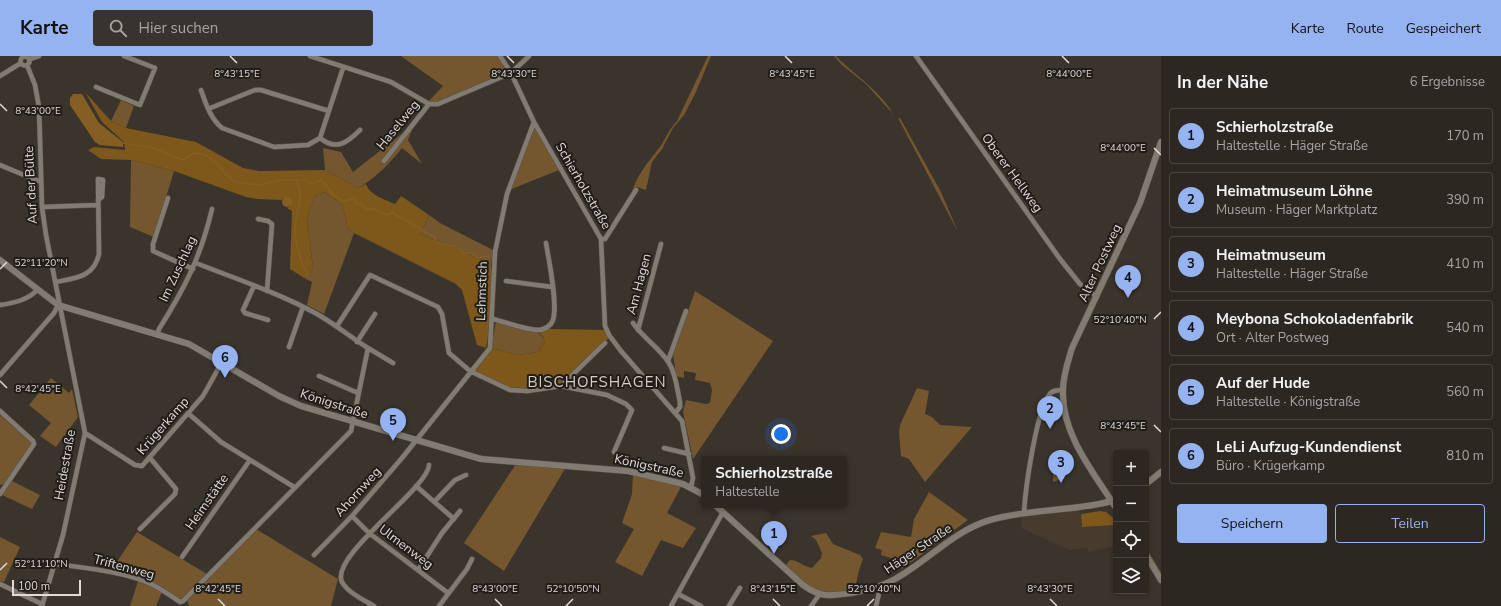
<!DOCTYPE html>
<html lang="de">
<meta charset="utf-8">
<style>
:root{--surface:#2c2721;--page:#38332e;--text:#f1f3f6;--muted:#a6a5a5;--line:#48443f;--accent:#95b2f1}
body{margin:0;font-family:"Nunito Sans",sans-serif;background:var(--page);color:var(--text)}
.controls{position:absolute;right:12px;bottom:12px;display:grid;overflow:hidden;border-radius:4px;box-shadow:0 2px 6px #0003}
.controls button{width:36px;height:36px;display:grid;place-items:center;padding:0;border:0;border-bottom:1px solid var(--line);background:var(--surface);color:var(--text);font:20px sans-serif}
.scale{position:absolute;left:12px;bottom:10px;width:69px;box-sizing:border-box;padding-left:4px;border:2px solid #dfdbd6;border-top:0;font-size:11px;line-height:14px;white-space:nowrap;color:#dfdbd6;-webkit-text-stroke:3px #201d19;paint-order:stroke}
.you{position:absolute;left:781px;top:378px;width:14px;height:14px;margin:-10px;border:3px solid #fff;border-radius:50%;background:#1a73e8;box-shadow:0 0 0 6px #1a73e833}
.badge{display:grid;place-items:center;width:26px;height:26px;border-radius:50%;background:var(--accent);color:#111;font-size:13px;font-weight:700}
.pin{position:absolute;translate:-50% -33px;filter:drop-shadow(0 1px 2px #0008)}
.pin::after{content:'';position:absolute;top:21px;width:14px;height:12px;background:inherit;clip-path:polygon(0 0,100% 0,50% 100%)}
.popup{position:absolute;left:701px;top:400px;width:146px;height:52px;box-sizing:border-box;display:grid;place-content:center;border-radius:4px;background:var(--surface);filter:drop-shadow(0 1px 3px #0005);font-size:13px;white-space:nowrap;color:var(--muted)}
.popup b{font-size:15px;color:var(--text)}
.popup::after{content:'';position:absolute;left:50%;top:100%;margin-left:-8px;border:8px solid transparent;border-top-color:var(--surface)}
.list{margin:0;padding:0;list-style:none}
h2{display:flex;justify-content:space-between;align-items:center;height:52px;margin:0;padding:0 16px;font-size:17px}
h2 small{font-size:13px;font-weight:400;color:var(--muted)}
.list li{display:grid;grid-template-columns:26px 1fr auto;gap:12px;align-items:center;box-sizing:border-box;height:56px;margin:0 8px 8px;padding:0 8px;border:1px solid var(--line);border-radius:4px}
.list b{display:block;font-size:15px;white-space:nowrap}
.list p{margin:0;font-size:13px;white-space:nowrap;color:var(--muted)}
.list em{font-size:13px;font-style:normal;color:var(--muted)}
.actions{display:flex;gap:8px;padding:12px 16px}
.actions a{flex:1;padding:9px 0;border:1px solid var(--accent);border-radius:4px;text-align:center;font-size:14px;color:var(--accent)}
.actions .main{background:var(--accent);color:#111}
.icon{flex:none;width:22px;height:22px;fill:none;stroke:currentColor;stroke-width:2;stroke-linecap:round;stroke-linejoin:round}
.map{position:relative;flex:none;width:1161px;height:550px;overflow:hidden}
header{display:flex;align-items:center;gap:24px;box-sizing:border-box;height:56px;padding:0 20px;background:var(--accent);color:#111}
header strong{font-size:19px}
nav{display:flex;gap:22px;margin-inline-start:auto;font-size:14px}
.search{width:280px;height:36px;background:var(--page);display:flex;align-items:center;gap:10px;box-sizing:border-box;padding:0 14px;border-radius:4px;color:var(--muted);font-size:15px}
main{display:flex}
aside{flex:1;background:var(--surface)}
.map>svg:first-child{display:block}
.built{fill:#463b2d}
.green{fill:#74572e}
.forest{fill:#7e571b}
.water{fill:#855e23}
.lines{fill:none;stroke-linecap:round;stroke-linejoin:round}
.stream{stroke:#855e23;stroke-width:1.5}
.street-casing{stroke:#57514a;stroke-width:5.5}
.secondary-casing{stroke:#57514a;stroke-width:7}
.street{stroke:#827b71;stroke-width:4.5}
.secondary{stroke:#827b71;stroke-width:6}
.ticks{fill:none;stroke:#dfdbd6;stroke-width:1.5}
.labels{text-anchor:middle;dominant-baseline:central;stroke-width:4;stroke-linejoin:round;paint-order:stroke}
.street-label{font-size:13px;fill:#dfdbd6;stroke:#201d19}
.quarter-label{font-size:15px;letter-spacing:1px;fill:#d6cec3;stroke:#201d19}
.ticks-label{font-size:10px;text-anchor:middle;fill:#dfdbd6;stroke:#201d19;stroke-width:4;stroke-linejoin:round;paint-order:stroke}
</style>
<header>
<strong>Karte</strong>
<div class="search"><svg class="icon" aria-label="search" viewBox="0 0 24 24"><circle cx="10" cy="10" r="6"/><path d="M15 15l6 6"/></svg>Hier suchen</div>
<nav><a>Karte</a><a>Route</a><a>Gespeichert</a></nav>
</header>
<main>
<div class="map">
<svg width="1161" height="550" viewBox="0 0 1161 550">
<rect width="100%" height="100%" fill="#3b342c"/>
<path class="built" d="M1080,454L1082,471L1116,469V490L1088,496V492L1069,494L1021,472L1022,461Z"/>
<path class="green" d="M401,0H498L506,15V17L438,46H428L443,30Z
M708,0H711L695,38L684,59L673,72L662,93L652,106L646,134L637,131L631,139C637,118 647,108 660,91C666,82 669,73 677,65Z
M834,0H836C853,18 882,36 893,58L867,29L842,9Z
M121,44L134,50L126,72L111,65Z
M898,62H900L941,136L958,176Z
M409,72L412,74L408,84L422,108L402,92C390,107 375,123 358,132L325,114L323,92L341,96L353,116Z
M533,73H536L559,114L509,134Z
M131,104L174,115L154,181L130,171Z
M324,136L342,148L348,173L354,177L324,258L307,249L312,226L304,222L309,220L313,212L307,162L315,140Z
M429,159L440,167L493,194L491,210L460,194L420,178Z
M695,235L773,285L693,403L683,356L686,344L706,348L710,347L712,334L710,327L695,324L696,317L684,315V322L676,320L673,298Z
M496,265C511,269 540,270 545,286L538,296L518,299L491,292Z
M51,322L69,337L72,333L78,361L56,391L40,380L51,367L29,349Z
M917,332L929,335L925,358L932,361L940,369L972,371L925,426L909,403L901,400L899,377L900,369Z
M0,359L31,386L32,389L4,428L0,429Z
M516,408L566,411L504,515L464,487Z
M1054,413L1061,414L1064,422L1053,426Z
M633,417L682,429L667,457L696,472L683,492L661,484L642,520L615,506L634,473L622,467L632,438Z
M12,425L40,439L32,453L2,439Z
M929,436L968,464L902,513L894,503L881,499L882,494L875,492L881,476L911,481L914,463Z
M256,473L338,523L331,550H189L187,544Z
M137,476L207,518L183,542L179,543L159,529L115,516L112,513Z
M826,477L833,488L860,499L863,503L859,514L855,533C818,541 812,533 785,510L790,504C798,504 804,511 812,512L821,502L822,497L816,484L811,480Z
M0,481L20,491L4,526L0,525Z
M138,525L162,536L156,550H130Z"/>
<path class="forest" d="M85,36L111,65L126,72L196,86L243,112L259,115L325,114L358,132L366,128C369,139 386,144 395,148L401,140L429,159L420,178L460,194L491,210V264L486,292L477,289L462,234L456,228L354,177L348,173L342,148L324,136L315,140L307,162L313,212L309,220L304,222L290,213L292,155L287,152L290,150L283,142L282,144L257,143L246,141L174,115L131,104L101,103L88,94L94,91L125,94L124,86L102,66Z
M549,273L606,274L609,282L561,329L527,334L513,333L474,316L491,292L518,299L538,296L545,286L543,281L537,275Z
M1100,455L1106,456L1116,464V469L1082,471L1081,458Z"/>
<path class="water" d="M73,38H82L99,67L123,86V91L100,89L95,86L70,49V42Z
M282 146a5 5 0 1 1 10 0a5 5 0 1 1-10 0Z"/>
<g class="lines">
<path class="stream" d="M122,87L150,91L183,104L194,97L206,99L217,107L225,118L235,126L259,129L281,124H306L311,128L321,124L328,131L333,139L343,145L353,143L357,148L363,149L365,153H373L387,159L393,156C398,163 402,161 409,166C418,171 424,177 435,181V185C445,192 452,185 464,197H471L477,202L485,200L488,201
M295,124C305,140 297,152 295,170C294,185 301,207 308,220
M1146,493L1161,518"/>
<defs>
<path id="street" d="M310,0L391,26L429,48H438L511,17L529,0
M500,0L511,17L534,66L601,183L605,270L609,279L621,295L682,365L693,422L691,431
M916,0L1060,203L1080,228L1097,241
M20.5 5a4.5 4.5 0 1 1 9 0a4.5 4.5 0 1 1-9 0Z
M30,3L39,0
M27,9L35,29L39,51L42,151L46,179L85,377L63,479L42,550
M0,20L21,7
M96,31L140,49L155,12L124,0
M201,34C206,48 210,62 222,72L274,91L308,89L320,82L343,12
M208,53L255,34H261L329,55
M320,82C336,95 347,87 360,74
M384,105L429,48
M0,109L41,126
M168,142L153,188V195L193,213
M42,151L98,149
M258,163L268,165L272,168L267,235
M601,183H605L636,134
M506,225L552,231
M56,226C76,222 94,221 99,198L98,123L103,124L102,141L98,144
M254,230L243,254L245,257L268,264
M0,249C14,247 28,244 37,234
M493,263C505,266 526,274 538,274C544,274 551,270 553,264C558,248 549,205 546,187
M633,267C643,282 660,292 669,307C676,318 677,333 680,346V351L676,356
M337,270L370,219L438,251L442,258L449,297L470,315L510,334L527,335L561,330L607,339L626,348L632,354L614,396
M638,274L661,188
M157,279L159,273C185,232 201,200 212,153
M357,286L375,258
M289,291L303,251
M368,292L393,307
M668,305L686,255
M0,319L54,257L58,249
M319,320L358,337
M561,330L605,287
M0,355L33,385L34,388L0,438
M189,358L221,386L294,431
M85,377L135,409L142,410L203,340L222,306
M664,392L689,398
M416,430L454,463
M435,445L455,424L466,419
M1024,458C1025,434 1036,357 1049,339C1052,334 1058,334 1063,334
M352,460L369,477L448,537
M140,473L175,438L176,433L150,402
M314,499L352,460L402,402L490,292L495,196L507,138L534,66
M182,501L250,404
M56,508C84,512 128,516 153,529C163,534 171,540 180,546L183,545L351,375L368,292C350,281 335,268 317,258C279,237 236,223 196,207
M418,514L442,477L460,455
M0,528L42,548
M678,538L701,550
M374,550C364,544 348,537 342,526C329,500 428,433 429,409
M439,550L467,513L472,503
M671,550L723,456
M729,550L740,532
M811,550L819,539
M876,550L881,529"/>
<path id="secondary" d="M0,204L58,249L189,288L279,340L301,350L481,403L628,415L683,428L704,439
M1146,428L1161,416
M715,449L803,529C821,542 830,540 851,537C866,534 881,531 895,523C928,505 953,475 990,464C1031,452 1075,456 1116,444
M1116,452C1094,417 1061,378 1063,334C1063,319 1068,306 1072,292L1140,147L1161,86
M1146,499L1161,524"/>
</defs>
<use href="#street" class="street-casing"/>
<use href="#secondary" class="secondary-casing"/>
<use href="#street" class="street"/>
<use href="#secondary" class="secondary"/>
</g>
<path class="ticks" d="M230,0L237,7M507,0L514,7M785,0L792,7M1062,0L1069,7M0,48L7,55M1154,92L1161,99M0,213L7,206M1154,263L1161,256M0,325L7,332M1154,369L1161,376M0,514L7,507M218,543L225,550M495,543L502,550M773,543L780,550M1050,543L1057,550M566,550L573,543M867,550L874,543"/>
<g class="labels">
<g class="street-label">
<text transform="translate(398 69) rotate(-51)">Haselweg</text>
<text transform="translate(1012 117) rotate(54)">Oberer Hellweg</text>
<text transform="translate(31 129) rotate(-93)">Auf der Bülte</text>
<text transform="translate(583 130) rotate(60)">Schierholzstraße</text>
<text transform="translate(1100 207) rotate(-65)">Alter Postweg</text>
<text transform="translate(178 213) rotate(-65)">Im Zuschlag</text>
<text transform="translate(639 228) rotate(-75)">Am Hagen</text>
<text transform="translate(482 235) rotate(-88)">Lehmstich</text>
<text transform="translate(334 348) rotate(18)">Königstraße</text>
<text transform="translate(163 370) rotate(-49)">Krügerkamp</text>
<text transform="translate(65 409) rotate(-80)">Heidestraße</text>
<text transform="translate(649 410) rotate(12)">Königstraße</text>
<text transform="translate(358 436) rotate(-48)">Ahornweg</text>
<text transform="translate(207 446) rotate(-55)">Heimstätte</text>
<text transform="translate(406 491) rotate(37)">Ulmenweg</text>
<text transform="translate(918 493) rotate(-34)">Häger Straße</text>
<text transform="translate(124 511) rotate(15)">Triftenweg</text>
</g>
<g class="quarter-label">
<text x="597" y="326">BISCHOFSHAGEN</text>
</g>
</g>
<g class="ticks-label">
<text x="237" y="21">8°43'15"E</text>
<text x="514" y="21">8°43'30"E</text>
<text x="792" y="21">8°43'45"E</text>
<text x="1069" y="21">8°44'00"E</text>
<text x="38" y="58">8°43'00"E</text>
<text x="1123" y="95">8°44'00"E</text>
<text x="41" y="210">52°11'20"N</text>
<text x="1120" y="267">52°10'40"N</text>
<text x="38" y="336">8°42'45"E</text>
<text x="1123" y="373">8°43'45"E</text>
<text x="41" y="511">52°11'10"N</text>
<text x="573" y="536">52°10'50"N</text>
<text x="874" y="536">52°10'40"N</text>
<text x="218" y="536">8°42'45"E</text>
<text x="495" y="536">8°43'00"E</text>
<text x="773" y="536">8°43'15"E</text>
<text x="1050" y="536">8°43'30"E</text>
</g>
</svg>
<div class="controls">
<button>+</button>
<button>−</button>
<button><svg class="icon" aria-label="locate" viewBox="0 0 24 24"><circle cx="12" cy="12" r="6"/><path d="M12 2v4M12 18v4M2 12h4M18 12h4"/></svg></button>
<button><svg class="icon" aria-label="layers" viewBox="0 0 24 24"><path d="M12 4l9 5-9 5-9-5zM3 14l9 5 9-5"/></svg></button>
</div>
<div class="scale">100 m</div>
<div class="you"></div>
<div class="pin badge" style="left:774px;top:498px">1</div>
<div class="popup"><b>Schierholzstraße</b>Haltestelle</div>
<div class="pin badge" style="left:1050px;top:373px">2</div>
<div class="pin badge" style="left:1061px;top:427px">3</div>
<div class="pin badge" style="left:1128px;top:242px">4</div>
<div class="pin badge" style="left:393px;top:385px">5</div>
<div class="pin badge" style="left:225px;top:322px">6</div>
</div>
<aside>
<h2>In der Nähe<small>6 Ergebnisse</small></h2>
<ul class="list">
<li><span class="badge">1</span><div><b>Schierholzstraße</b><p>Haltestelle · Häger Straße</p></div><em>170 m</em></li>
<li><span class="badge">2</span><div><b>Heimatmuseum Löhne</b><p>Museum · Häger Marktplatz</p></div><em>390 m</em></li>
<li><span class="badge">3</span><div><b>Heimatmuseum</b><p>Haltestelle · Häger Straße</p></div><em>410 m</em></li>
<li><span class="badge">4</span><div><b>Meybona Schokoladenfabrik</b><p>Ort · Alter Postweg</p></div><em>540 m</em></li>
<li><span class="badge">5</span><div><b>Auf der Hude</b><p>Haltestelle · Königstraße</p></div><em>560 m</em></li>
<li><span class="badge">6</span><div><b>LeLi Aufzug-Kundendienst</b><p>Büro · Krügerkamp</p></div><em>810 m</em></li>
</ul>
<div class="actions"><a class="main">Speichern</a><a>Teilen</a></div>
</aside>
</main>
